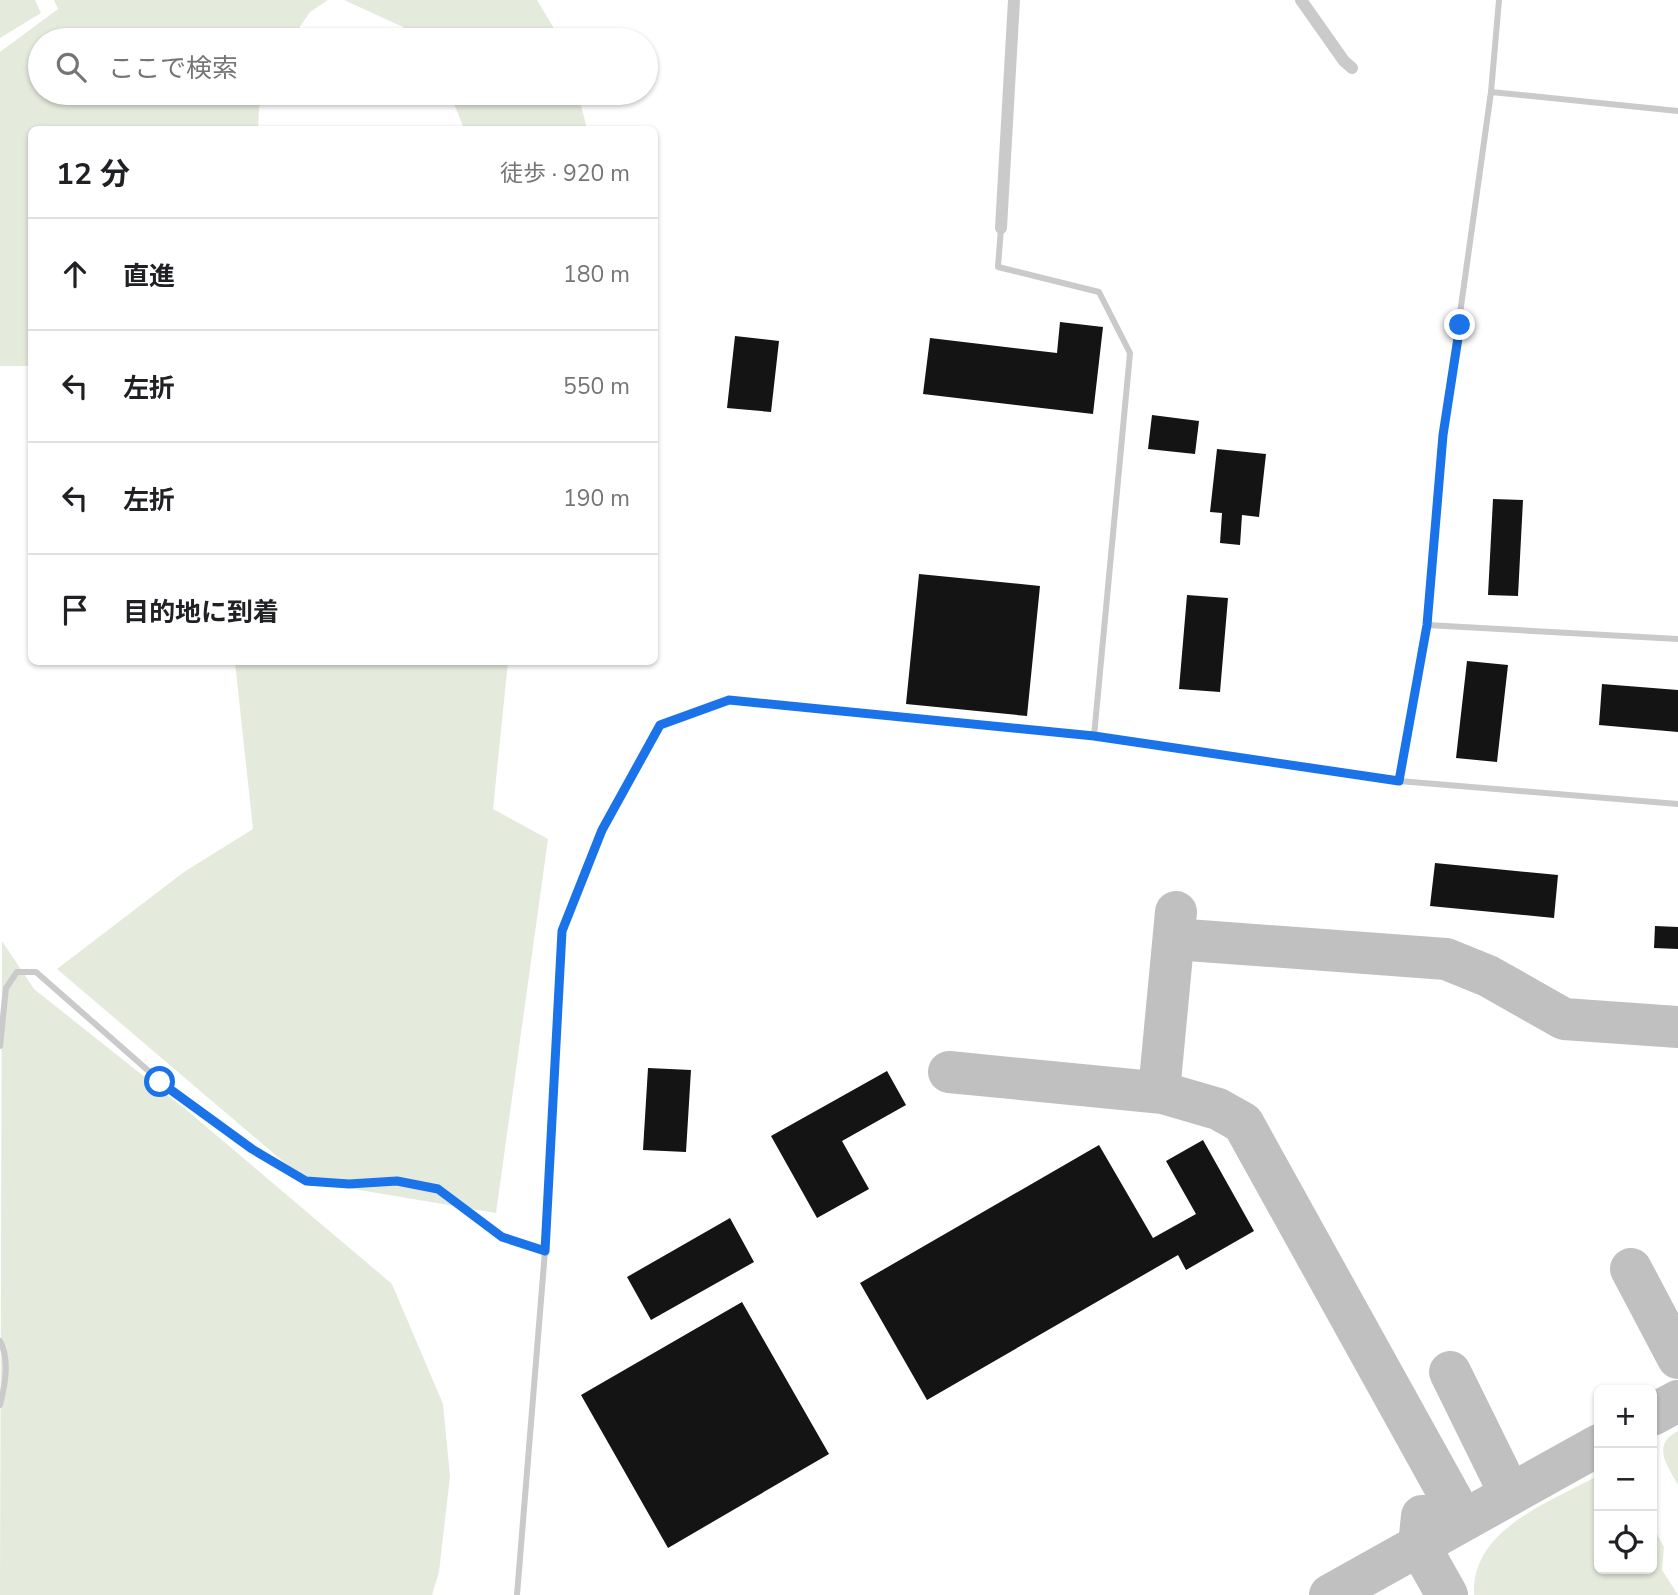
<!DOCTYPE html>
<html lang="ja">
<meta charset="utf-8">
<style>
:root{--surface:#fff;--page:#f2f2f2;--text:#202124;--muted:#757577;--line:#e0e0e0}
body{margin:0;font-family:"Nunito Sans","Noto Sans JP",sans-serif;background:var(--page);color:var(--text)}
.controls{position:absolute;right:21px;bottom:21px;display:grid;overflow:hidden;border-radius:10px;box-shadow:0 2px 5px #0004}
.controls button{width:63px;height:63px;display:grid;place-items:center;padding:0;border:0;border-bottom:2px solid var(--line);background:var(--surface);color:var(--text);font:35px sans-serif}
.stop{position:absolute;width:21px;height:21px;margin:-16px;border:5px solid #1a73e8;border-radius:50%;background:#fff}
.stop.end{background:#1a73e8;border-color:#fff;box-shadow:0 2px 7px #0008}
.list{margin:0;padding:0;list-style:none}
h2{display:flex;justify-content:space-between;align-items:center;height:91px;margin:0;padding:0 28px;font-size:30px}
h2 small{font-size:23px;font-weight:400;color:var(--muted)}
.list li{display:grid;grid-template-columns:46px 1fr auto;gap:21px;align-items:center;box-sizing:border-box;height:112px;padding:0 28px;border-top:2px solid var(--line)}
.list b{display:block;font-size:26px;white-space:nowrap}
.list em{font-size:23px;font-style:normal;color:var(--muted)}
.icon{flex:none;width:38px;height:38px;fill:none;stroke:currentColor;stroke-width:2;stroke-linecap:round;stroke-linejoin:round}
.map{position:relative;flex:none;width:1678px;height:1595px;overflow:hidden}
.search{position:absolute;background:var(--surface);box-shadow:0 2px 5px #0004;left:28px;top:28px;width:630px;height:77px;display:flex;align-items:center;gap:18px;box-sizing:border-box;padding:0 24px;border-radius:38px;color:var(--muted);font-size:26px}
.panel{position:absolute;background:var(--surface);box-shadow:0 2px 5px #0004;left:28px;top:126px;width:630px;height:539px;border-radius:10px}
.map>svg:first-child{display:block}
.green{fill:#e4eadc}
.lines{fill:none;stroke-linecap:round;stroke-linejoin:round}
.taxiway{stroke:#c0c0c0;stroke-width:42}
.building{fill:#141414}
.lane{stroke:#cacaca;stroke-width:6}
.street{stroke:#cacaca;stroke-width:12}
.route{stroke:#1a73e8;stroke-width:9}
</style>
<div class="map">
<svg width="1678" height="1595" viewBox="0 0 1678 1595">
<rect width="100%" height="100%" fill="#fff"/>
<path class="green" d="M0,0H35L41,13L0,38Z
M54,0H328L310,12L291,40H40V93H265L259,108L258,129L32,130L31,366H0V52L58,9Z
M344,0H537L561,40H413L403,27Z
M450,93H578L587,129H464Z
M235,662H508L493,809L548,839L496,1213L306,1181L57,969L184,872L253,829Z
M2,941L34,989L190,1113L392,1284L443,1404L450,1476L439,1572L432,1595H0Z
M1678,1431V1485C1667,1465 1651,1445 1678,1431Z
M1599,1475V1569H1652V1525L1664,1547L1662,1570L1678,1595H1474C1471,1528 1551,1502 1599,1475Z"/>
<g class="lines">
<path class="taxiway" d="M1174,939L1446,959L1488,976L1564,1019L1678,1027
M949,1072L1163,1093L1218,1109L1243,1123L1463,1520
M1159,1092L1176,912
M1631,1269L1678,1358
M1450,1372L1510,1494
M1652,1415L1678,1401
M1422,1516L1419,1545L1447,1595
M1330,1595L1599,1445"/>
</g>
<path class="building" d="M1060,322L1103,327L1093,414L923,394L930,338L1057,353Z
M735,336L779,341L771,412L727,408Z
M1152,415L1199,421L1195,454L1148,449Z
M1217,449L1266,454L1259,517L1242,515L1240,545L1220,543L1222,513L1210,512Z
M1493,499L1523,500L1518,596L1488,595Z
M919,574L1040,586L1027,716L906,704Z
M1187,595L1228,598L1220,692L1179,689Z
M1467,661L1508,665L1497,762L1456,758Z
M1602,684L1678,690V732L1599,725Z
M1435,863L1558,875L1554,918L1430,906Z
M1655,926L1678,927V949L1654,948Z
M648,1068L691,1070L686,1152L643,1150Z
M887,1071L906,1105L842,1141L869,1189L817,1218L771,1136Z
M1203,1140L1254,1231L1186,1270L1178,1255L927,1400L860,1283L1099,1145L1153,1238L1196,1214L1166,1161Z
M730,1218L754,1262L651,1320L627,1277Z
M742,1302L829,1454L668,1548L581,1395Z"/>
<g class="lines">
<path class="lane" d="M1491,92L1678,111
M1001,228L998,267L1099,292L1130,353L1094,736
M1427,625L1678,639
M1399,781L1427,625L1443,435L1491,92L1499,0
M0,1046L6,988L17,972H36L160,1081L252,1149L306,1181L349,1184L397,1181L438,1189L502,1237L545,1251
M0,1341C10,1360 5,1385 0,1405
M517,1595L545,1251L562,931L602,830L660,725L728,700L1094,736L1399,781L1678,804"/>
<path class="street" d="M1301,0L1344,61L1352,68
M1001,228L1014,0"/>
</g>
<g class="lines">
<path class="route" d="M160,1082L252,1149L306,1181L349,1184L397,1181L438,1189L502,1237L545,1251L562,931L602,830L660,725L729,700L1094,736L1399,781L1427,625L1443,435L1460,325"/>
</g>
</svg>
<div class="controls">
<button>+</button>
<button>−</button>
<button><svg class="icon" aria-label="locate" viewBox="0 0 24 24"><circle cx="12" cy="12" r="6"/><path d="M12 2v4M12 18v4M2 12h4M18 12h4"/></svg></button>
</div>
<div class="stop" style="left:160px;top:1082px"></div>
<div class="stop end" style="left:1460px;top:325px"></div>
<div class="search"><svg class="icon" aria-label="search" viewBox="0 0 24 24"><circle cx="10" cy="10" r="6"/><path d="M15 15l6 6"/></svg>ここで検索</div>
<section class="panel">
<h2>12 分<small>徒歩 · 920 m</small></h2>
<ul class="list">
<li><svg class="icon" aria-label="ahead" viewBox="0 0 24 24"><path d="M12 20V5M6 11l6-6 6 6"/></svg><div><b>直進</b></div><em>180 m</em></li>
<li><svg class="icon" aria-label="left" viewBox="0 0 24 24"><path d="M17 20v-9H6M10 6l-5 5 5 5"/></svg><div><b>左折</b></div><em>550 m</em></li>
<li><svg class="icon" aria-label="left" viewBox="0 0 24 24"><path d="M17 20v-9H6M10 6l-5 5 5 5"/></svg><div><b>左折</b></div><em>190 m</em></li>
<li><svg class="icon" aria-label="arrive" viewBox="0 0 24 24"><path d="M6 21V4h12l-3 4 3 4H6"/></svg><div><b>目的地に到着</b></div></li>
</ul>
</section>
</div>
